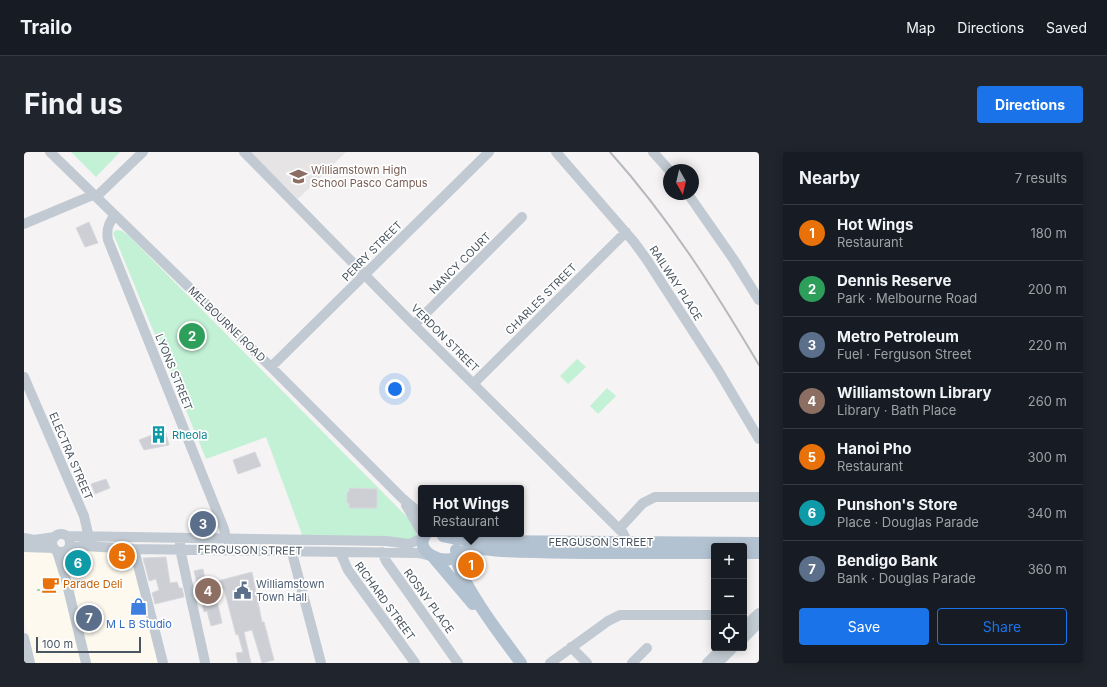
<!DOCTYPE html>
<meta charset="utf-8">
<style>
:root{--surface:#171b24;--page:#20242c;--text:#f1f3f6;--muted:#9ea1a6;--line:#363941;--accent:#1a73e8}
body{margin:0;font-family:Inter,sans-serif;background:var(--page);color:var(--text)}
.controls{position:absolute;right:12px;bottom:12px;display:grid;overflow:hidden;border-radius:4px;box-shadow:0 2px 10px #0003}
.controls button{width:36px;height:36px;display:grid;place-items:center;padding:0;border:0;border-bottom:1px solid var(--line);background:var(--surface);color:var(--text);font:20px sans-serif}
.compass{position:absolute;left:639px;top:12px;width:36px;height:36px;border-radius:50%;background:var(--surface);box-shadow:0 2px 10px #0003;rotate:172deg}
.scale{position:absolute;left:12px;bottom:10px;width:105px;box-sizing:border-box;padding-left:4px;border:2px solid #4a5661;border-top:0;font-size:11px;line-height:14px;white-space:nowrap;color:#4a5661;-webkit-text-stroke:3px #fff;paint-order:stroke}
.you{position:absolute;left:371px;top:237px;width:14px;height:14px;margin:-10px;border:3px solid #fff;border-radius:50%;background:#1a73e8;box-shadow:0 0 0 6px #1a73e833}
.badge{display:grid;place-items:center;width:26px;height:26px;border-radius:50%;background:var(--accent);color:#fff;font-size:13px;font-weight:700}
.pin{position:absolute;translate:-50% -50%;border:2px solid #fff;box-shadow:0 1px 4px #0006}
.popup{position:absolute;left:394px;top:333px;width:106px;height:52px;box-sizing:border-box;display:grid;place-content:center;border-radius:4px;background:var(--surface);filter:drop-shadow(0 1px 3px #0005);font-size:13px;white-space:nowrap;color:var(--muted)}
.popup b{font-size:15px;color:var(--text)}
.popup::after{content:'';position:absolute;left:50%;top:100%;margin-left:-8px;border:8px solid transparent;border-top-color:var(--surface)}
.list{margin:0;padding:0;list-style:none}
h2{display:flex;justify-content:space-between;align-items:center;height:52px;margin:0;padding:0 16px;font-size:17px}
h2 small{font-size:13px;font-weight:400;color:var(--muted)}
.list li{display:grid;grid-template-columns:26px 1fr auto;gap:12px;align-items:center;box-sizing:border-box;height:56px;padding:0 16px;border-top:1px solid var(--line)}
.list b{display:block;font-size:15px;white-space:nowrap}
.list p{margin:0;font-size:13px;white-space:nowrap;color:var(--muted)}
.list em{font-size:13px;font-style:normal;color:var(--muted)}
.actions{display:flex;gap:8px;padding:12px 16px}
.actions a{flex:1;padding:9px 0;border:1px solid var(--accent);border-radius:4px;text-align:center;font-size:14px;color:var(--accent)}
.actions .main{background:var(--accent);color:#fff}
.icon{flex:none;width:22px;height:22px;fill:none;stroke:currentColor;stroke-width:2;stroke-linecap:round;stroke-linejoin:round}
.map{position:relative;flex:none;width:735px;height:511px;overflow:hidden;border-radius:4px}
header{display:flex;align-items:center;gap:24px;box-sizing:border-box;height:56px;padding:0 20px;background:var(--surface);border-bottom:1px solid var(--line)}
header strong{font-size:19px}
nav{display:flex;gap:22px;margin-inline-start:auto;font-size:14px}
.intro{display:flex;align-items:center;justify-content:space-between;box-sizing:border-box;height:96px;padding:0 24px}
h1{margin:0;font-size:28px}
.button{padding:10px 18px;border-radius:4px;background:var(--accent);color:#fff;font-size:14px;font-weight:700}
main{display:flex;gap:24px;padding:0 24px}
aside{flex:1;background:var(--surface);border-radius:4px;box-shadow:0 2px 10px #0003}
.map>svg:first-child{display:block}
.commercial{fill:#fdf9ef}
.education{fill:#e6e4e5}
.green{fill:#c3f1d5}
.building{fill:#cdcfd5;stroke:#d7d9de}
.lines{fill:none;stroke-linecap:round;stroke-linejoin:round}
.path{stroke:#7ad0a6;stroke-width:1.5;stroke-dasharray:3 2;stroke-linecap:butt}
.minor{stroke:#c1cad2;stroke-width:10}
.major{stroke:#b3c2d1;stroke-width:12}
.rail{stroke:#b5b8bd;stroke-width:2}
.labels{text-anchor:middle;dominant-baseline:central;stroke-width:3.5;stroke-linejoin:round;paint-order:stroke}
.education-label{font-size:11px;fill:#785e54;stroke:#fff;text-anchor:start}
.street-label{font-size:11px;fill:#4a5661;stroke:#fff}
.culture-label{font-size:11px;fill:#0d838f;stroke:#fff;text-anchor:start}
.food-label{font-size:11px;fill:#c56008;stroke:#fff;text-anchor:start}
.service-label{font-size:11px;fill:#4e5e75;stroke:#fff;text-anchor:start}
.shop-label{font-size:11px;fill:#366cbe;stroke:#fff}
</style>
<header>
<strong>Trailo</strong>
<nav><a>Map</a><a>Directions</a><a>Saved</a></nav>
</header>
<div class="intro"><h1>Find us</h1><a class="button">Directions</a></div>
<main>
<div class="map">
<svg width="735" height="511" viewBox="0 0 735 511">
<rect width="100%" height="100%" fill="#f5f3f3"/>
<path class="commercial" d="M0,398L108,399L137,511H11L0,467Z"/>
<path class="education" d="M226,0H322L274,47Z"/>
<path class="green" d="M47,0H96L72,25Z
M92,78L98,79L105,84L386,368L393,384L388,387L279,385L242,285L182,307L89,81Z
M553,207L562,215L544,232L536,224Z
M583,236L592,244L574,262L566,254Z"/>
<path class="building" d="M65,70L74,91L61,95L52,76Z
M141,278L145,293L120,298L115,288Z
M231,300L237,314L214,322L209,308Z
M82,327L86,336L71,342L67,332Z
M325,336L353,337V356H325V351H323V340H325Z
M60,405L63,421H49L46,406Z
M142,405L146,431L153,430L155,436H158L160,445L131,452L128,441L135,438L132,427L125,429L119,406Z
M179,417L182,432L228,420L238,470H240L250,508L238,511L228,478L220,480L227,511H214L212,501L219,500L214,482L212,483L200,437L191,439L198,471L187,474L183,459L180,460L170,419Z"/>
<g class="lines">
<path class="path" d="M13,438H34"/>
<path class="minor" d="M26,0L247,215L378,346L397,362
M220,0L390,173L599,381L603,389
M532,0L610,90L623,108L694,218L735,287
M629,0L645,18
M664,42L710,108L735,148
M72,45L119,0
M91,63C84,71 82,78 84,88L200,377L202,387
M0,72L69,43
M390,173L498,65
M247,215L465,0
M0,225L60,364L66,390
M450,231L602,80
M382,353L397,379
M595,377L619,351L631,345H735
M28 391a9 9 0 1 1 18 0a9 9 0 1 1-18 0Z
M44,384L362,389L385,392L399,386
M0,386L10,388L31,385
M156,391V397L181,510
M266,393L297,511
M0,395L30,396
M45,396L60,394L110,397L394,401L407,404
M110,397L139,511
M33,399L42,428L62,511
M316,400L324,418L391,511
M358,400L362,409L434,511
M720,475L735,461
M0,486L6,511
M720,486L735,471
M547,495L563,511
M526,511L584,469L596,463H690
M608,511L623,496
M683,511L698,496
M694,511L709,496"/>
<path class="major" d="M402,382C388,399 420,415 433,404L432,398
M419,384L434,387L461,389L735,391
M720,401H735
M433,404C443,392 466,399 480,399C550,402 620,401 690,401
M432,405C436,431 480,488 497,511
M410,406L449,452"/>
<path class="rail" d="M586,0C645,66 690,137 735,213"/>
</g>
<defs>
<symbol id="school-bare" viewBox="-9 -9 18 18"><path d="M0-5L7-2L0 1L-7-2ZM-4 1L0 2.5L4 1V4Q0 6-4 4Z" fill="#8d6e63" stroke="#fff" stroke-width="2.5" paint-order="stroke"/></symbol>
<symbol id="building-bare" viewBox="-9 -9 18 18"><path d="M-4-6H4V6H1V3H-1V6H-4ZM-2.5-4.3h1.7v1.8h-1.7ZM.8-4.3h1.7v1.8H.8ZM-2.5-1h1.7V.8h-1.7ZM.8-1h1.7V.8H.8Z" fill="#0f9aa8" stroke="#fff" stroke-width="2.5" paint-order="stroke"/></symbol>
<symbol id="cafe-bare" viewBox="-9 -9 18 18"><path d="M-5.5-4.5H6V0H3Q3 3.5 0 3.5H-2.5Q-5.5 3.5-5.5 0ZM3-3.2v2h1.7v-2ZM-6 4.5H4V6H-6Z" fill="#e8710a" stroke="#fff" stroke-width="2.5" paint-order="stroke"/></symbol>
<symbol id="civic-bare" viewBox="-9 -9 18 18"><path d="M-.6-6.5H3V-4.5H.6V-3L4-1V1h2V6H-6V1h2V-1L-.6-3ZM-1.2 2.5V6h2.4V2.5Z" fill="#5c6f8a" stroke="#fff" stroke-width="2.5" paint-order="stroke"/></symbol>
<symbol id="shop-bare" viewBox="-9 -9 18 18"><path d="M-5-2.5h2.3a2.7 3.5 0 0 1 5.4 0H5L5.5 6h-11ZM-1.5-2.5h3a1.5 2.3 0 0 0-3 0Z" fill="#3f7fe0" stroke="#fff" stroke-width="2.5" paint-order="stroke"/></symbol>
</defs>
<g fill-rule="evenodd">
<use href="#school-bare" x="262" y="12" width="25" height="25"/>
<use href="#building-bare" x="122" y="270" width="25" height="25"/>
<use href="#cafe-bare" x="14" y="420" width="25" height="25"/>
<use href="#civic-bare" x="206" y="426" width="25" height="25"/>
<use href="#shop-bare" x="102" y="442" width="25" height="25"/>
</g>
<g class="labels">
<g class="education-label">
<text x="287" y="18">Williamstown High<tspan x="287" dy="13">School Pasco Campus</tspan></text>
</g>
<g class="street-label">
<text transform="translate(348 99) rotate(-45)">PERRY STREET</text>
<text transform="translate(436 111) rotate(-45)">NANCY COURT</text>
<text transform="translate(652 131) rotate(57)">RAILWAY PLACE</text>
<text transform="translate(517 147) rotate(-45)">CHARLES STREET</text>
<text transform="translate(203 172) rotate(44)">MELBOURNE ROAD</text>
<text transform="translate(421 186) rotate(45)">VERDON STREET</text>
<text transform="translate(150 220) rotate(68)">LYONS STREET</text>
<text transform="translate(47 304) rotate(67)">ELECTRA STREET</text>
<text x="577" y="390">FERGUSON STREET</text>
<text transform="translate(226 398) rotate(1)">FERGUSON STREET</text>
<text transform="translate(361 449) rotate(54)">RICHARD STREET</text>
<text transform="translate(405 449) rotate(54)">ROSNY PLACE</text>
</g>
<g class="culture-label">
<text x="148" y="283">Rheola</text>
</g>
<g class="food-label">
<text x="39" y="432">Parade Deli</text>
</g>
<g class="service-label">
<text x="232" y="432">Williamstown<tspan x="232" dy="13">Town Hall</tspan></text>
</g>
<g class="shop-label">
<text x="115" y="472">M L B Studio</text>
</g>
</g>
</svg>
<div class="controls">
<button>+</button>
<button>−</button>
<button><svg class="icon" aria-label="locate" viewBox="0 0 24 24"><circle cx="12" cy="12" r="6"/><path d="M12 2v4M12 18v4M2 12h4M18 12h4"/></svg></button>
</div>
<svg class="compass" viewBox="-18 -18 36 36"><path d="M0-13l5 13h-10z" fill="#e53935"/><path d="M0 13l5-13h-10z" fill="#9ea1a6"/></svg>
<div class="scale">100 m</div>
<div class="you"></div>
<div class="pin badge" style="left:447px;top:413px;background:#e8710a">1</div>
<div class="popup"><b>Hot Wings</b>Restaurant</div>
<div class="pin badge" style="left:168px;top:184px;background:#2e9e5b">2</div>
<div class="pin badge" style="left:179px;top:372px;background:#5c6f8a">3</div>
<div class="pin badge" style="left:184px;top:439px;background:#8d6e63">4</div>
<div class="pin badge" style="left:98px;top:404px;background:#e8710a">5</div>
<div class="pin badge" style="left:54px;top:411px;background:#0f9aa8">6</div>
<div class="pin badge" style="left:65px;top:466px;background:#5c6f8a">7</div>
</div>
<aside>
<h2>Nearby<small>7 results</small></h2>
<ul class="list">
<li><span class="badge" style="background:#e8710a">1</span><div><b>Hot Wings</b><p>Restaurant</p></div><em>180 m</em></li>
<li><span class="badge" style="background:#2e9e5b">2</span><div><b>Dennis Reserve</b><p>Park · Melbourne Road</p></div><em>200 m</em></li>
<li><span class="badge" style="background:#5c6f8a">3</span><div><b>Metro Petroleum</b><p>Fuel · Ferguson Street</p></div><em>220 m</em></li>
<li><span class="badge" style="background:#8d6e63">4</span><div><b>Williamstown Library</b><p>Library · Bath Place</p></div><em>260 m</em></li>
<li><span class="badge" style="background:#e8710a">5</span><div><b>Hanoi Pho</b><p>Restaurant</p></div><em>300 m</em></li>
<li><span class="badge" style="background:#0f9aa8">6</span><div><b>Punshon's Store</b><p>Place · Douglas Parade</p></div><em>340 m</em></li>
<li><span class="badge" style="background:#5c6f8a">7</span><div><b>Bendigo Bank</b><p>Bank · Douglas Parade</p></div><em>360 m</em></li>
</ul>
<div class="actions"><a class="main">Save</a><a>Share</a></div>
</aside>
</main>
